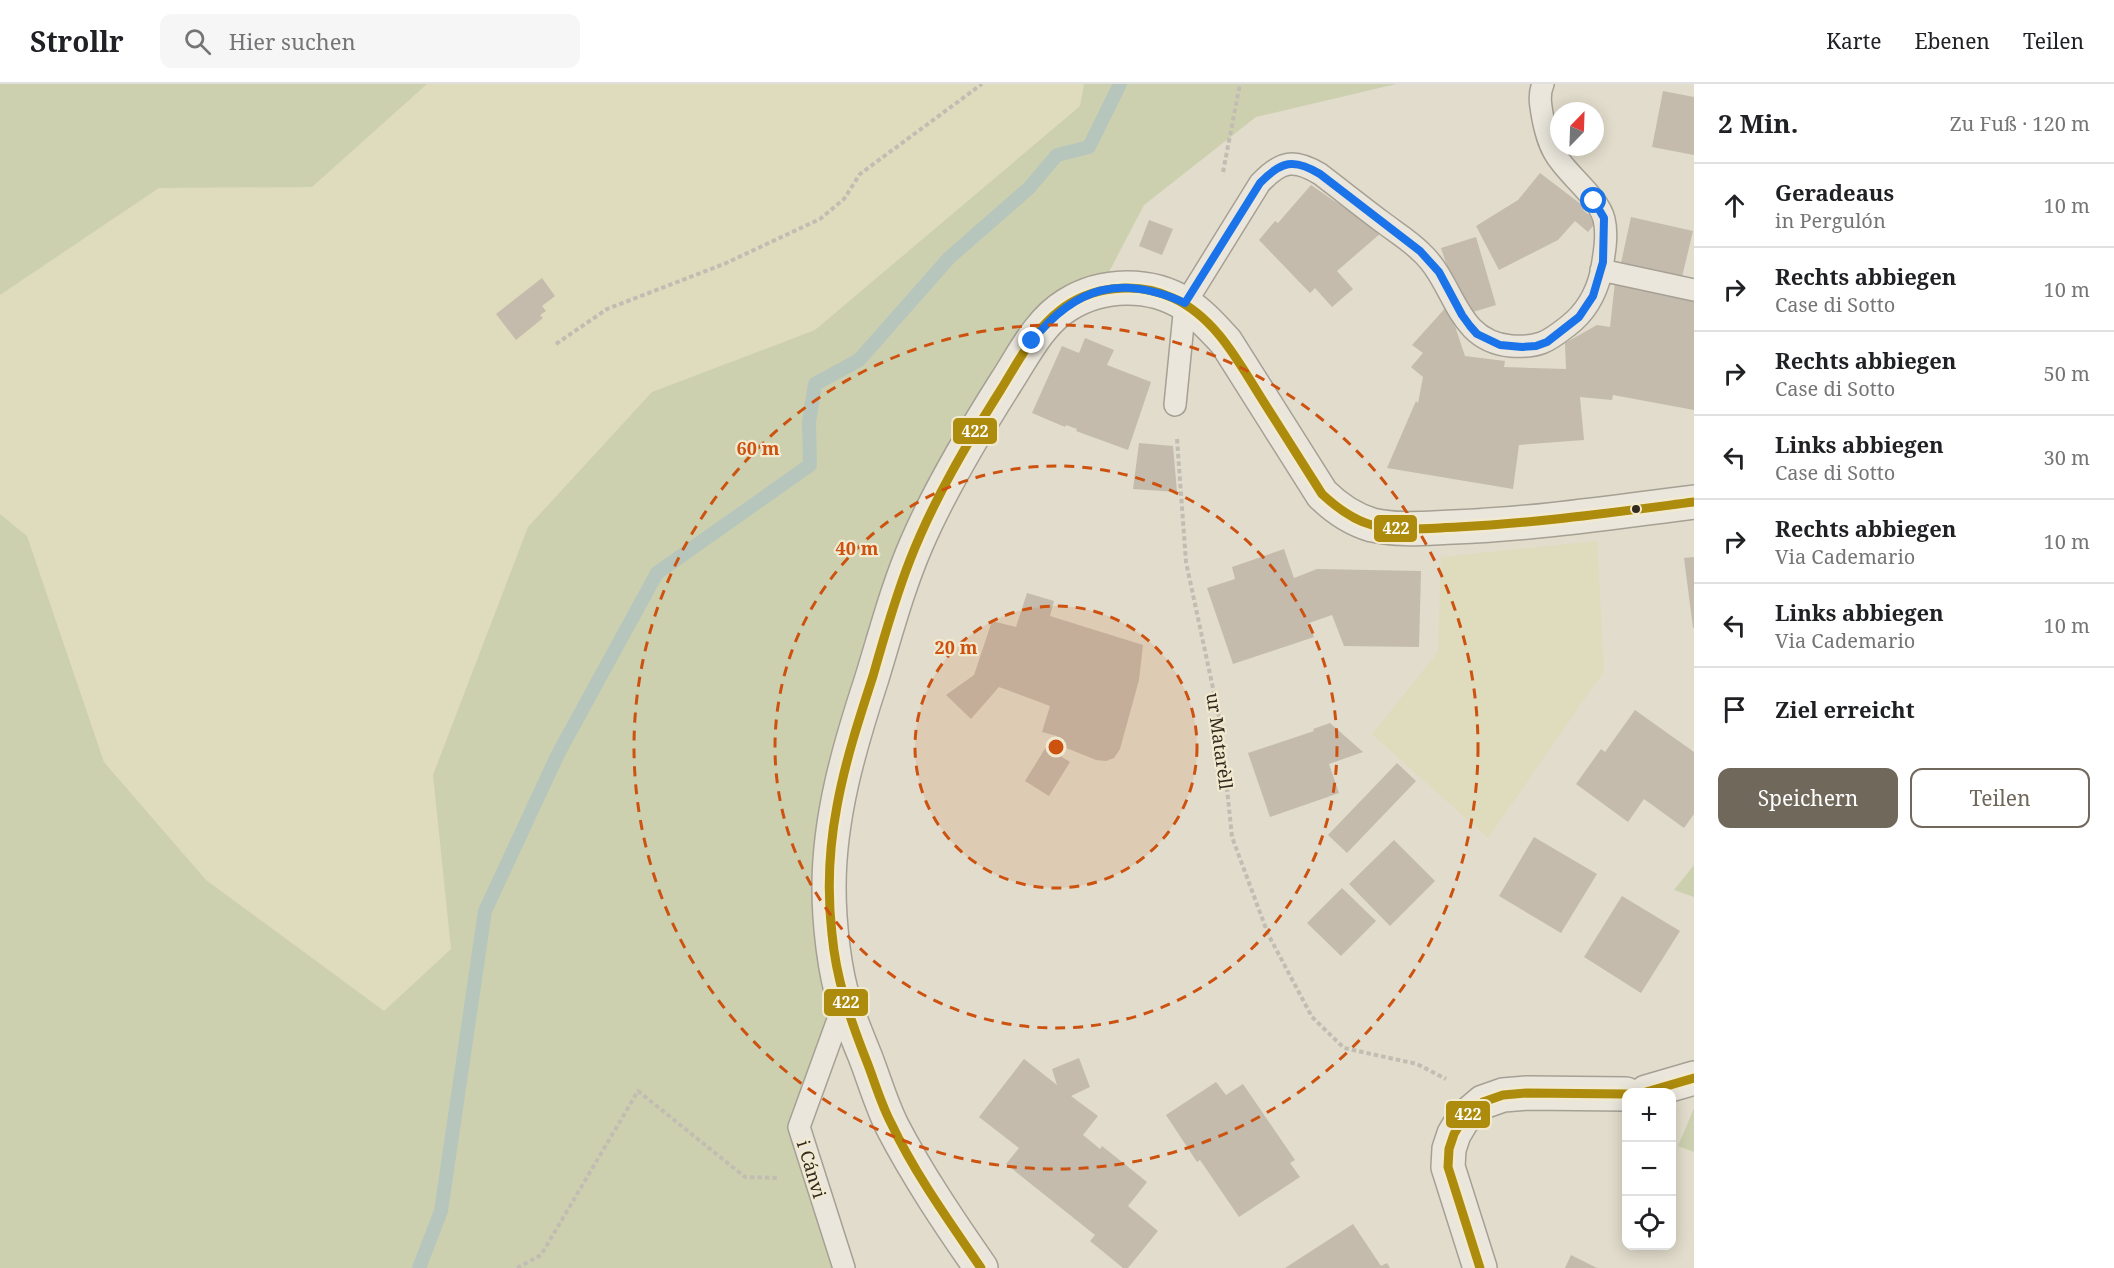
<!DOCTYPE html>
<html lang="de">
<meta charset="utf-8">
<style>
:root{--surface:#fff;--page:#f6f6f6;--text:#202124;--muted:#757577;--line:#e0e0e0;--accent:#70685b}
body{margin:0;font-family:"Noto Serif",serif;background:var(--page);color:var(--text)}
.controls{position:absolute;right:18px;bottom:18px;display:grid;overflow:hidden;border-radius:12px;box-shadow:0 3px 15px #0003}
.controls button{width:54px;height:54px;display:grid;place-items:center;padding:0;border:0;border-bottom:2px solid var(--line);background:var(--surface);color:var(--text);font:30px sans-serif}
.compass{position:absolute;left:1550px;top:18px;width:54px;height:54px;border-radius:50%;background:var(--surface);box-shadow:0 3px 15px #0003;rotate:23deg}
.stop{position:absolute;width:18px;height:18px;margin:-14px;border:4px solid #1a73e8;border-radius:50%;background:#fff}
.stop.end{background:#1a73e8;border-color:#fff;box-shadow:0 2px 6px #0008}
.list{margin:0;padding:0;list-style:none}
h2{display:flex;justify-content:space-between;align-items:center;height:78px;margin:0;padding:0 24px;font-size:26px}
h2 small{font-size:20px;font-weight:400;color:var(--muted)}
.list li{display:grid;grid-template-columns:39px 1fr auto;gap:18px;align-items:center;box-sizing:border-box;height:84px;padding:0 24px;border-top:2px solid var(--line)}
.list b{display:block;font-size:22px;white-space:nowrap}
.list p{margin:0;font-size:20px;white-space:nowrap;color:var(--muted)}
.list em{font-size:20px;font-style:normal;color:var(--muted)}
.actions{display:flex;gap:12px;padding:18px 24px}
.actions a{flex:1;padding:14px 0;border:2px solid var(--accent);border-radius:12px;text-align:center;font-size:21px;color:var(--accent)}
.actions .main{background:var(--accent);color:#fff}
.icon{flex:none;width:33px;height:33px;fill:none;stroke:currentColor;stroke-width:2;stroke-linecap:round;stroke-linejoin:round}
.map{position:relative;flex:none;width:1694px;height:1184px;overflow:hidden}
header{display:flex;align-items:center;gap:36px;box-sizing:border-box;height:84px;padding:0 30px;background:var(--surface);border-bottom:2px solid var(--line)}
header strong{font-size:28px}
nav{display:flex;gap:33px;margin-inline-start:auto;font-size:21px}
.search{width:420px;height:54px;background:var(--page);display:flex;align-items:center;gap:15px;box-sizing:border-box;padding:0 21px;border-radius:12px;color:var(--muted);font-size:22px}
main{display:flex}
aside{flex:1;background:var(--surface)}
.map>svg:first-child{display:block}
.farmland{fill:#dfdbbd}
.green{fill:#cdd0af}
.lines{fill:none;stroke-linecap:round;stroke-linejoin:round}
.stream{stroke:#b6c6bd;stroke-width:14}
.building{fill:#c4bbac}
.service-casing{stroke:#a6a094;stroke-width:24}
.tertiary-casing{stroke:#a6a094;stroke-width:36}
.path{stroke:#c2bdb3;stroke-width:4;stroke-dasharray:4.5 3;stroke-linecap:butt}
.service{stroke:#eae6dc;stroke-width:21}
.tertiary{stroke:#eae6dc;stroke-width:33}
.bus-1-casing{stroke:#f1ead1;stroke-width:14}
.bus-1{stroke:#ad8b0c;stroke-width:9}
.route{stroke:#1a73e8;stroke-width:8}
.ring{fill:none;stroke:#cd520f;stroke-width:3;stroke-dasharray:10 8}
.bus-dot{fill:#33291e;stroke:#f1ead1;stroke-width:2}
.labels{text-anchor:middle;dominant-baseline:central;stroke-width:4.5;stroke-linejoin:round;paint-order:stroke}
.street-label{font-size:18px;fill:#33291e;stroke:#f1ead1}
.centre{fill:#cd520f;stroke:#f1ead1;stroke-width:3}
.ring-label{font-size:18px;text-anchor:middle;font-weight:bold;fill:#cd520f;stroke:#f1ead1;stroke-width:4.5;stroke-linejoin:round;paint-order:stroke}
.line-badge{stroke:#f1ead1;stroke-width:2}
.badge-label{font-size:16px;text-anchor:middle;font-weight:bold;fill:#fff}
</style>
<header>
<strong>Strollr</strong>
<div class="search"><svg class="icon" aria-label="search" viewBox="0 0 24 24"><circle cx="10" cy="10" r="6"/><path d="M15 15l6 6"/></svg>Hier suchen</div>
<nav><a>Karte</a><a>Ebenen</a><a>Teilen</a></nav>
</header>
<main>
<div class="map">
<svg width="1694" height="1184" viewBox="0 0 1694 1184">
<rect width="100%" height="100%" fill="#e1dccb"/>
<path class="farmland" d="M427,0H1084L1080,21L815,246L652,308L433,691L451,865L383,928L206,796L104,677L27,452L0,430V211L159,104L312,103Z
M1597,457L1604,587L1488,754L1372,650L1438,568L1441,473Z"/>
<path class="green" d="M0,0H427L312,103L159,104L0,211Z
M1084,0H1396L1256,33L1144,121L1099,207L1082,213L947,399L834,738L844,919L799,1043L844,1184H0V430L27,452L104,678L206,796L384,927L451,865L433,691L528,443L652,308L815,246L1080,22Z
M1694,781V813L1674,806Z
M1694,1024V1068L1678,1062Z"/>
<g class="lines">
<path class="stream" d="M419,1184L441,1127L485,827L558,670L657,489L810,381L809,338L815,300L859,276L949,174L1029,104L1057,71L1089,63L1120,0"/>
</g>
<path class="building" d="M1663,7L1694,13V71L1652,63Z
M1540,89L1586,124L1583,126L1597,137L1588,148L1575,137L1558,156L1499,186L1476,142L1518,116Z
M1311,101L1381,149L1337,187L1353,205L1332,223L1315,204L1310,209L1259,156L1275,137L1278,139Z
M1631,133L1693,147L1682,193L1621,179Z
M1149,136L1173,145L1162,171L1139,162Z
M1476,153L1496,221L1463,231L1441,164Z
M542,194L555,212L542,222L546,227L540,231L543,234L516,256L496,230Z
M1615,198L1694,214V326L1613,311L1612,316L1580,313L1584,356L1519,361L1513,405L1387,384L1416,317L1418,319L1423,293L1411,283L1423,269L1412,261L1448,221L1465,272L1505,277L1504,283L1566,285L1565,259L1597,241L1610,243Z
M1085,254L1114,266L1107,281L1151,298L1128,366L1076,347L1077,345L1066,341L1065,343L1032,329L1062,262L1079,269Z
M1139,359L1173,362L1177,408L1133,405Z
M1284,465L1294,494L1317,485L1421,487L1419,563L1344,562L1332,531L1309,539L1314,553L1233,580L1207,504L1235,495L1232,483Z
M1694,473V544H1693L1684,474Z
M1027,509L1054,517L1050,532L1143,561L1139,596L1120,665L1114,674L1106,677L1096,676L1054,659L1057,652L1042,648L1050,622L999,603L971,635L946,611L974,591L992,537L1016,543Z
M1635,626L1694,668V730L1684,744L1644,715L1628,738L1576,700L1601,665L1605,668Z
M1330,639L1363,668L1329,680L1339,709L1270,733L1248,669L1314,647L1313,645Z
M1046,663L1070,678L1049,712L1025,697Z
M1397,679L1416,697L1347,769L1328,751Z
M1534,753L1597,790L1561,849L1499,812Z
M1394,756L1435,797L1390,842L1349,800Z
M1342,804L1376,837L1341,872L1307,839Z
M1622,812L1680,847L1641,909L1584,873Z
M1079,974L1090,1003L1071,1012L1098,1032L1083,1051L1100,1065L1102,1062L1147,1098L1128,1122L1158,1147L1128,1184H1123L1090,1157L1095,1151L1006,1080L1019,1064L979,1033L1024,975L1057,1001L1052,985Z
M1216,998L1226,1011L1243,1000L1295,1076L1290,1079L1300,1093L1239,1133L1200,1076L1197,1078L1166,1031Z
M1353,1140L1381,1182L1387,1179L1390,1184H1285Z
M1571,1171L1597,1184H1565Z"/>
<g class="lines">
<defs>
<path id="service" d="M1601,186L1694,206
M1175,321L1185,220L1260,99C1281,77 1294,74 1320,90C1341,106 1361,122 1381,137C1394,147 1409,156 1421,168C1456,200 1455,257 1511,262C1538,264 1548,258 1568,242C1585,229 1596,210 1601,189C1604,172 1608,151 1604,135C1599,115 1572,94 1560,77C1550,65 1546,50 1543,35C1541,23 1538,12 1543,0
M844,1184L799,1043L844,919"/>
<path id="tertiary" d="M1646,1008L1694,994
M981,1184C949,1138 918,1092 892,1042C881,1020 874,995 865,972C858,955 851,938 845,920C834,888 829,837 829,803C829,733 849,664 871,597C885,552 897,505 916,461C940,405 973,350 1006,298C1023,272 1039,238 1067,221C1102,199 1150,198 1185,220C1201,230 1213,244 1226,258L1322,410C1336,424 1352,435 1372,441C1399,447 1426,444 1454,443C1534,440 1614,428 1694,418
M1480,1184L1448,1083L1449,1065L1454,1050L1463,1035L1483,1018L1503,1011L1527,1009L1626,1010"/>
</defs>
<use href="#service" class="service-casing"/>
<use href="#tertiary" class="tertiary-casing"/>
<path class="path" d="M1223,88L1240,0
M556,260L607,225L724,180L820,135L844,115L860,90L982,0
M1177,355L1186,478L1220,637L1232,753L1268,850L1312,933L1344,964L1417,980L1446,995
M517,1184L541,1171L638,1007L745,1093L778,1094"/>
<use href="#service" class="service"/>
<use href="#tertiary" class="tertiary"/>
<defs>
<path id="bus-1" d="M1646,1008L1694,994
M981,1184C949,1137 915,1090 891,1039C880,1018 874,995 865,973C849,932 836,894 832,850C827,807 829,764 837,722C845,678 859,635 873,592C884,553 895,514 910,476C933,417 966,361 1000,307C1017,280 1033,247 1059,227C1090,202 1137,197 1173,214C1217,234 1240,281 1265,320C1284,350 1303,380 1322,410C1336,423 1353,436 1372,441C1399,448 1430,444 1458,443C1537,439 1616,428 1694,418
M1480,1184L1448,1083L1449,1065L1454,1050L1463,1035L1483,1018L1503,1011L1527,1009L1626,1010"/>
</defs>
<use href="#bus-1" class="bus-1-casing"/>
<use href="#bus-1" class="bus-1"/>
</g>
<g class="lines">
<path class="route" d="M1032,257C1076,202 1121,190 1185,219L1260,99C1281,77 1294,74 1320,90L1420,167L1439,188L1462,231L1470,242L1477,250L1500,261L1522,263L1536,262L1547,258L1579,233L1593,212L1603,178L1604,134L1594,117"/>
</g>
<circle cx="1056" cy="663" r="141" fill="#cd520f" fill-opacity=".12"/>
<g class="ring">
<circle cx="1056" cy="663" r="141"/>
<circle cx="1056" cy="663" r="281"/>
<circle cx="1056" cy="663" r="422"/>
</g>
<circle class="bus-dot" cx="1636" cy="425" r="5"/>
<g class="labels">
<g class="street-label">
<text transform="translate(1220 657) rotate(82)">ur Matarèll</text>
<text transform="translate(812 1085) rotate(73)">i Cánvi</text>
</g>
</g>
<circle cx="1056" cy="663" r="9" class="centre"/>
<g class="ring-label">
<text x="758" y="371">60 m</text>
<text x="857" y="471">40 m</text>
<text x="956" y="570">20 m</text>
</g>
<g class="line-badge">
<rect x="952" y="333" width="46" height="28" rx="6" fill="#ad8b0c"/>
<rect x="1373" y="430" width="45" height="29" rx="6" fill="#ad8b0c"/>
<rect x="823" y="904" width="46" height="29" rx="6" fill="#ad8b0c"/>
<rect x="1445" y="1016" width="46" height="29" rx="6" fill="#ad8b0c"/>
</g>
<g class="badge-label">
<text x="975" y="353">422</text>
<text x="1396" y="450">422</text>
<text x="846" y="924">422</text>
<text x="1468" y="1036">422</text>
</g>
</svg>
<div class="controls">
<button>+</button>
<button>−</button>
<button><svg class="icon" aria-label="locate" viewBox="0 0 24 24"><circle cx="12" cy="12" r="6"/><path d="M12 2v4M12 18v4M2 12h4M18 12h4"/></svg></button>
</div>
<svg class="compass" viewBox="-18 -18 36 36"><path d="M0-13l5 13h-10z" fill="#e53935"/><path d="M0 13l5-13h-10z" fill="#757577"/></svg>
<div class="stop" style="left:1594px;top:117px"></div>
<div class="stop end" style="left:1032px;top:257px"></div>
</div>
<aside>
<h2>2 Min.<small>Zu Fuß · 120 m</small></h2>
<ul class="list">
<li><svg class="icon" aria-label="ahead" viewBox="0 0 24 24"><path d="M12 20V5M6 11l6-6 6 6"/></svg><div><b>Geradeaus</b><p>in Pergulón</p></div><em>10 m</em></li>
<li><svg class="icon" aria-label="right" viewBox="0 0 24 24"><path d="M7 20v-9h11M14 6l5 5-5 5"/></svg><div><b>Rechts abbiegen</b><p>Case di Sotto</p></div><em>10 m</em></li>
<li><svg class="icon" aria-label="right" viewBox="0 0 24 24"><path d="M7 20v-9h11M14 6l5 5-5 5"/></svg><div><b>Rechts abbiegen</b><p>Case di Sotto</p></div><em>50 m</em></li>
<li><svg class="icon" aria-label="left" viewBox="0 0 24 24"><path d="M17 20v-9H6M10 6l-5 5 5 5"/></svg><div><b>Links abbiegen</b><p>Case di Sotto</p></div><em>30 m</em></li>
<li><svg class="icon" aria-label="right" viewBox="0 0 24 24"><path d="M7 20v-9h11M14 6l5 5-5 5"/></svg><div><b>Rechts abbiegen</b><p>Via Cademario</p></div><em>10 m</em></li>
<li><svg class="icon" aria-label="left" viewBox="0 0 24 24"><path d="M17 20v-9H6M10 6l-5 5 5 5"/></svg><div><b>Links abbiegen</b><p>Via Cademario</p></div><em>10 m</em></li>
<li><svg class="icon" aria-label="arrive" viewBox="0 0 24 24"><path d="M6 21V4h12l-3 4 3 4H6"/></svg><div><b>Ziel erreicht</b></div></li>
</ul>
<div class="actions"><a class="main">Speichern</a><a>Teilen</a></div>
</aside>
</main>
